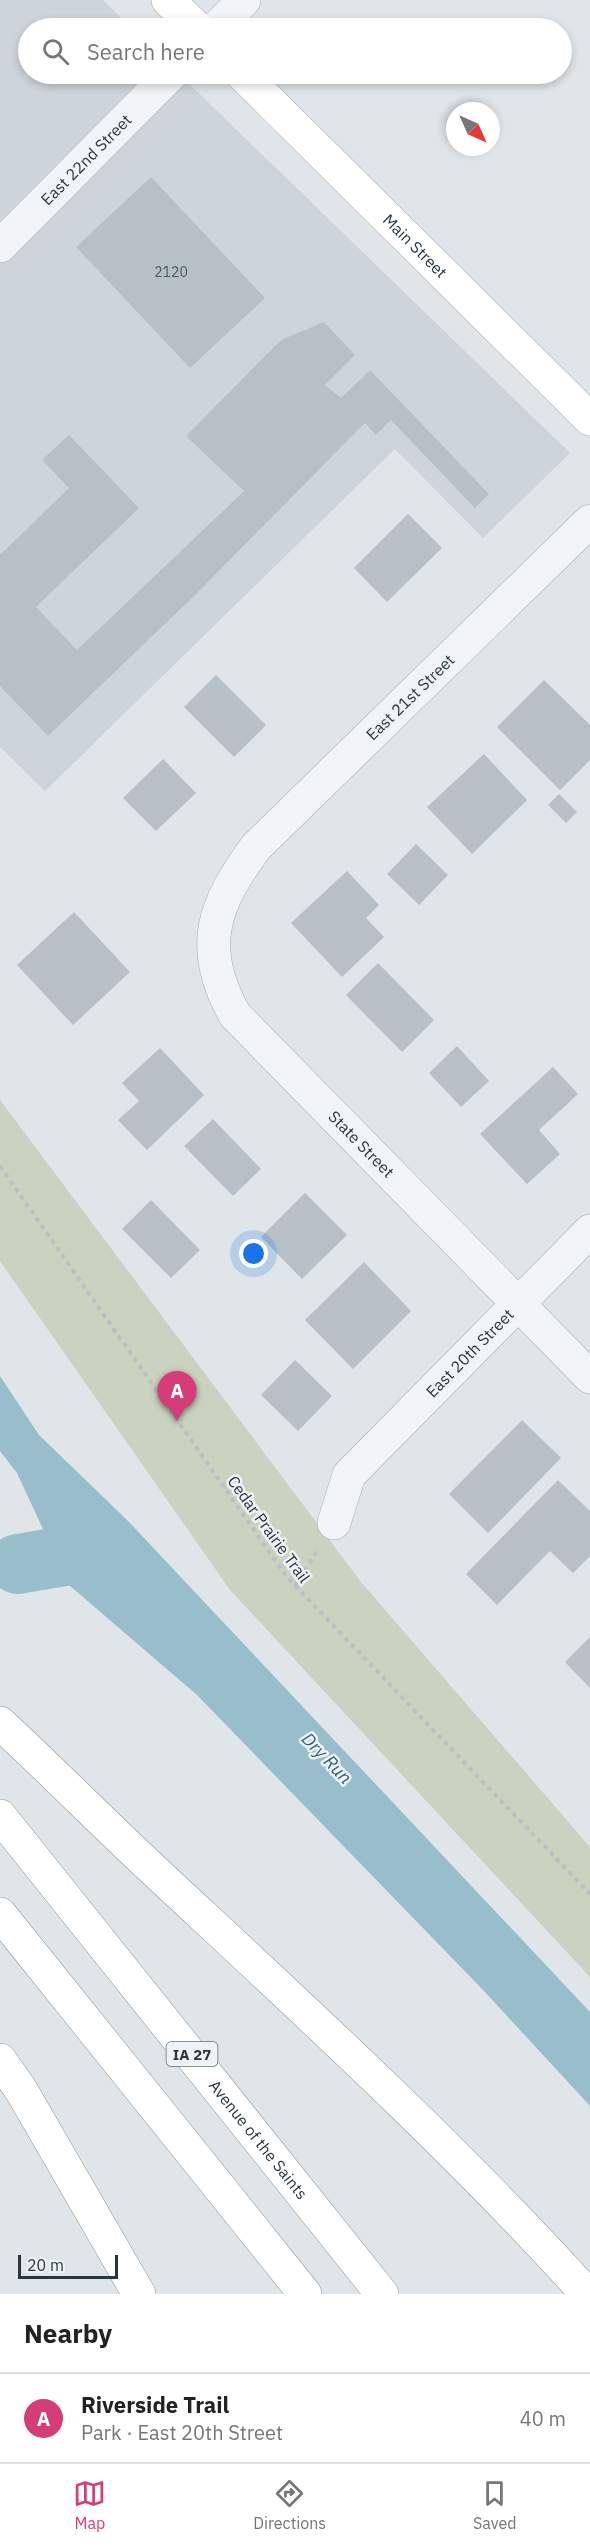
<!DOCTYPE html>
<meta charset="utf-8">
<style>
:root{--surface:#fff;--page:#f2f2f2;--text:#222;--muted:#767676;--line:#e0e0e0;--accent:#d53d79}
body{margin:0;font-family:"IBM Plex Sans",sans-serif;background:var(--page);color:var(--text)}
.compass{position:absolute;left:446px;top:102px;width:54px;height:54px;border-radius:50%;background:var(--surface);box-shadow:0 3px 9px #0003;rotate:135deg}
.scale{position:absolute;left:18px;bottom:15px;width:100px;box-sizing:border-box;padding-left:6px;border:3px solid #273741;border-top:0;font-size:16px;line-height:21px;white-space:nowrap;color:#273741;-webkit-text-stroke:4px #eef4f6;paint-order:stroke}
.you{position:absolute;left:254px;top:1254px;width:21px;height:21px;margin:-15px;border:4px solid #fff;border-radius:50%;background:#1a73e8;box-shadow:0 0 0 9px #1a73e833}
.badge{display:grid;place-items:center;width:39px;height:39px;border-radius:50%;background:var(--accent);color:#fff;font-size:20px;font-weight:700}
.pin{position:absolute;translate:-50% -50px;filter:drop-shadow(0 2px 3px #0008)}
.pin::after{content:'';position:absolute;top:32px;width:21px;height:18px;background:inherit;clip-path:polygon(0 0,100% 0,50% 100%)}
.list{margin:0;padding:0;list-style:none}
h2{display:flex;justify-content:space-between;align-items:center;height:78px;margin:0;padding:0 24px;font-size:26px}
h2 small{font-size:20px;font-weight:400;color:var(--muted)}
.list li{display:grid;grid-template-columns:39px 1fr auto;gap:18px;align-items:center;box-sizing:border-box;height:90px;padding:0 24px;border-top:2px solid var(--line)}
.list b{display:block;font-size:22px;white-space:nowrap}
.list p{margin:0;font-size:20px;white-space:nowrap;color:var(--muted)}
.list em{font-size:20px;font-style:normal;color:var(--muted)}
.icon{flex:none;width:33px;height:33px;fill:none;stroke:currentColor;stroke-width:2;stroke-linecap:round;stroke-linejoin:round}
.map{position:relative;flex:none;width:590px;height:2294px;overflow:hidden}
.search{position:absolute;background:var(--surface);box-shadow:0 3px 9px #0003;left:18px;right:18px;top:18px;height:66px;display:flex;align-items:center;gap:15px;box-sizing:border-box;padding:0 21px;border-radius:33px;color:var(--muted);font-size:22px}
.sheet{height:168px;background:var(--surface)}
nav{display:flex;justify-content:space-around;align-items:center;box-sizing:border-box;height:84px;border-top:2px solid var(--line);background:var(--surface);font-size:16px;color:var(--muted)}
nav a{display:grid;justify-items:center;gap:3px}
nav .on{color:var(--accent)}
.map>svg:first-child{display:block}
.built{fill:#cdd5db}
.green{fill:#c9d3bf}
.water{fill:#98bdcb}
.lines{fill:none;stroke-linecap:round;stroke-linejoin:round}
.river{stroke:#98bdcb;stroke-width:60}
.building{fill:#b6c0c6}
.minor-casing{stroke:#a4adb3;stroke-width:34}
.major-casing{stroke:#9dadb5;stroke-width:34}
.highway-casing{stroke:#8597a0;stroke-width:34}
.path{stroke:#b9c0c4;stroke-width:4;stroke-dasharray:4.5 4.5;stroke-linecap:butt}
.minor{stroke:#f2f5f7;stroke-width:33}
.major{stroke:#fff;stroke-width:33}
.highway{stroke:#fff;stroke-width:33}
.labels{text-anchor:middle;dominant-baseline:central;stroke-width:5;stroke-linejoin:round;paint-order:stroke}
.number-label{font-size:14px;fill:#4b5962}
.shield{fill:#eef4f6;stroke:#637077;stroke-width:1.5}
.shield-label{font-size:15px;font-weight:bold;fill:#273741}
.street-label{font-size:16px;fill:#273741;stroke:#eef4f6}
.water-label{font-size:18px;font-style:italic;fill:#2f6177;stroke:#eef4f6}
</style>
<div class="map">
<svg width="590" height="2294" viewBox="0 0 590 2294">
<rect width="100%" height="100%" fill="#dfe5e9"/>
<path class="built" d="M0,0H103L132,28H28V74H179L570,453L483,538L395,449L45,791L0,747Z"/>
<path class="green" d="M0,1100L361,1582L590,1847V1977L230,1590L0,1261Z"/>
<path class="water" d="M0,1376L39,1435L128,1521L590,2012V2106L485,1992L197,1695L69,1585L17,1473L0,1451Z"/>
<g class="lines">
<path class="river" d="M18,1564L88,1552L131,1580"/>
</g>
<path class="building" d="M151,177L265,298L190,368L76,247Z
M324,322L355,355L325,385L341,398L370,370L489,494L475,508L391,420L376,435L365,423L191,599L48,736L0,686V555L69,488L42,460L69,435L139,508L36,607L77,650L244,491L186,436L281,340Z
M408,514L442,548L387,602L354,568Z
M216,675L266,725L234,757L184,707Z
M544,680L590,725V760L560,790L497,727Z
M484,754L527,800L472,854L427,807Z
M163,759L196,793L156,831L123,798Z
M559,794L577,812L566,823L548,805Z
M416,844L448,875L419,905L387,874Z
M347,871L379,905L366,918L384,937L342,977L291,923Z
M74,912L130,972L73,1025L17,965Z
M378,963L434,1020L402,1052L346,995Z
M457,1046L489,1081L461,1107L429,1073Z
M160,1048L204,1095L147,1150L118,1120L139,1101L122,1083Z
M553,1067L578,1094L539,1130L560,1154L527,1184L480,1134Z
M213,1119L261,1169L233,1196L184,1146Z
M305,1193L347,1235L302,1279L261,1237Z
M151,1200L200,1250L171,1278L122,1229Z
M364,1262L411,1311L353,1369L305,1320Z
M295,1360L332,1396L298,1431L261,1395Z
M522,1420L561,1458L488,1533L449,1494Z
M558,1480L590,1511V1556L573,1573L550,1551L497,1605L466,1574Z
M590,1637V1688L565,1662Z"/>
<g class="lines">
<defs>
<g id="minor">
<path d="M216,28L244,0"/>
<path id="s1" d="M0,246L171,74"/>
<path id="s2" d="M590,521L256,847C213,905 197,948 235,1015L590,1377"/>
<path id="s3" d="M334,1523L349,1475L590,1231"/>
</g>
<g id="major">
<path d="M168,0L197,28"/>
<path id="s4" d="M242,74L590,419"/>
</g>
<g id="highway">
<path d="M0,1723C54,1773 106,1826 160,1876C306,2012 453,2146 587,2294"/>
<path id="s5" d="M0,1816L382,2294"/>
<path d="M0,1914L305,2294"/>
<path d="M0,2060L21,2090L139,2294"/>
</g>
</defs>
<use href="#minor" class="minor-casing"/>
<use href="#major" class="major-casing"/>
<use href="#highway" class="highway-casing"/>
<path class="path" d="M0,1166L286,1576L590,1894
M295,1586L317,1551"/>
<use href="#minor" class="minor"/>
<use href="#major" class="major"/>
<use href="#highway" class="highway"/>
</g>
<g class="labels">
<g class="number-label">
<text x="171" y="272">2120</text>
</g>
<rect class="shield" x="166.5" y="2042" width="51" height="24" rx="4.5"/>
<g class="shield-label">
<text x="192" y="2054">IA 27</text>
</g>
<g class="street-label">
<text stroke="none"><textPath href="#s1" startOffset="122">East 22nd Street</textPath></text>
<text stroke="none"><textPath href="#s4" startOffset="244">Main Street</textPath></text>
<text transform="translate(410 697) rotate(-44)">East 21st Street</text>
<text stroke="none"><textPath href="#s2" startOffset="830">State Street</textPath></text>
<text stroke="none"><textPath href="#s3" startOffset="222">East 20th Street</textPath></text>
<text transform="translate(269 1529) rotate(54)">Cedar Prairie Trail</text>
<text stroke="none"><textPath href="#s5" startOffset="414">Avenue of the Saints</textPath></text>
</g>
<g class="water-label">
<text transform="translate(327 1758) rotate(46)">Dry Run</text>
</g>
</g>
</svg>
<svg class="compass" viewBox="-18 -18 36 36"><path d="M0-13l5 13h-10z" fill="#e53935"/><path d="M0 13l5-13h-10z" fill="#767676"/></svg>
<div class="scale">20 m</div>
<div class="you"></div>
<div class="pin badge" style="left:177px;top:1421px">A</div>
<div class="search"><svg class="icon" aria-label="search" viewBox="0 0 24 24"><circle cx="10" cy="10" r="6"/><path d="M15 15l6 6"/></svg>Search here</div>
</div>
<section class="sheet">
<h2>Nearby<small></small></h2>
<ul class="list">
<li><span class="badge">A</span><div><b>Riverside Trail</b><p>Park · East 20th Street</p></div><em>40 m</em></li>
</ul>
</section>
<nav>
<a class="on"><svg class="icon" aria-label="map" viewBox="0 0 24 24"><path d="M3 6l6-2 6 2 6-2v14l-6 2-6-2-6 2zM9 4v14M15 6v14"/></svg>Map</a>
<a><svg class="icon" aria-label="directions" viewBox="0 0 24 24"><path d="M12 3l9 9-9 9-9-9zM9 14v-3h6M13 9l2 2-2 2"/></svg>Directions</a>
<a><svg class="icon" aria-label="saved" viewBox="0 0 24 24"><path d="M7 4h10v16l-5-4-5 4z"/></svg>Saved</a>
</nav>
